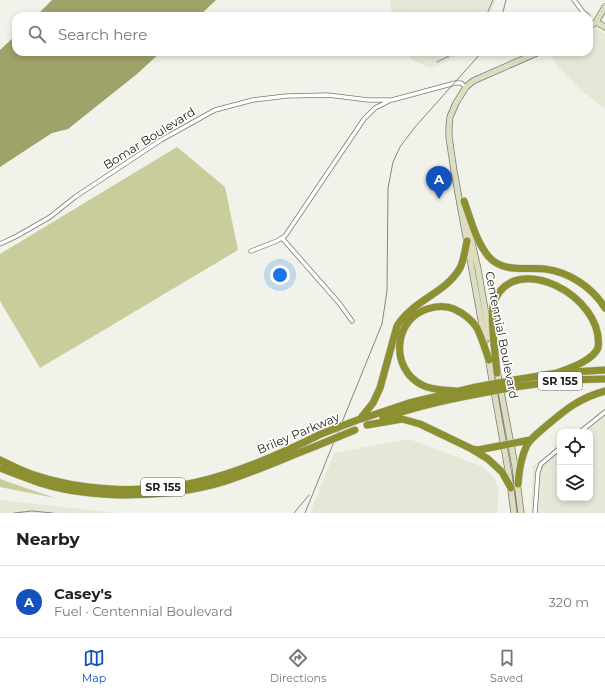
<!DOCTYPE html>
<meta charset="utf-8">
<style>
:root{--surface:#fff;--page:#f2f2f2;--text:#222;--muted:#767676;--line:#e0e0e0;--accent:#1351bd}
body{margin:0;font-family:Montserrat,sans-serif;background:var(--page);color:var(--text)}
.controls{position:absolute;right:12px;bottom:12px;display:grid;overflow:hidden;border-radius:8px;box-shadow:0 2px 6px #0003}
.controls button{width:36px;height:36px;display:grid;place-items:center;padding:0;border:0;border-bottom:1px solid var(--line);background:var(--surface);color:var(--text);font:20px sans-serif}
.you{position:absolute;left:280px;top:275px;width:14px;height:14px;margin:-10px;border:3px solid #fff;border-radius:50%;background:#1a73e8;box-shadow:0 0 0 6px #1a73e833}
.badge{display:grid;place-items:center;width:26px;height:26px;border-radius:50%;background:var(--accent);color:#fff;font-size:13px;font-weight:700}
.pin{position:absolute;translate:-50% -33px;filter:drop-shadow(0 1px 2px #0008)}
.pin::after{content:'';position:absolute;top:21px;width:14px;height:12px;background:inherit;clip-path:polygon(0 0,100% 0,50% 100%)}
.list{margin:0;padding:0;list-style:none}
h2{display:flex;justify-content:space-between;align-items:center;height:52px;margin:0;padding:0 16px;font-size:17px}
h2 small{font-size:13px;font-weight:400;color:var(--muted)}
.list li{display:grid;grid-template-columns:26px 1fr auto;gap:12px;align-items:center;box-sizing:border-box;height:72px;padding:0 16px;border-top:1px solid var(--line)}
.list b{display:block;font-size:15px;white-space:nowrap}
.list p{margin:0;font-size:13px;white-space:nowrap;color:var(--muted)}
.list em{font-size:13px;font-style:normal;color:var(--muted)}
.icon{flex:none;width:22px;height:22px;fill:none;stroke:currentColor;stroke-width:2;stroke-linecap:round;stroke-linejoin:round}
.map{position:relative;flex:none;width:605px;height:513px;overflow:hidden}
.search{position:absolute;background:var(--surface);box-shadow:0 2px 6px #0003;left:12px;right:12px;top:12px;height:44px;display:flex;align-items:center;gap:10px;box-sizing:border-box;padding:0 14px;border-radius:12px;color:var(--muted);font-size:15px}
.sheet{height:124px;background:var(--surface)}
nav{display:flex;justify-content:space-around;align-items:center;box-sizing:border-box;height:56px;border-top:1px solid var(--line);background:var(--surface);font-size:11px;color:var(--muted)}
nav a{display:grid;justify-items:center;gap:2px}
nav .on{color:var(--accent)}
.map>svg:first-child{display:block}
.built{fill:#e6e7d7}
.green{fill:#c9cc9b}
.water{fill:#9fa269}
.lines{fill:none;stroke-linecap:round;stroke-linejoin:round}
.street-casing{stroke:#7a7b73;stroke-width:5}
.secondary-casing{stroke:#7a7b73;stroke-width:7}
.highway-casing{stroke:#cdcecd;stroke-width:8}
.street{stroke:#fff;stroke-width:3.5}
.secondary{stroke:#dddec1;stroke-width:5.5}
.highway{stroke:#8d9031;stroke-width:7}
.rail{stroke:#878883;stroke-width:1}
.highway-bridge-casing{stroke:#cdcecd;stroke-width:8;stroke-linecap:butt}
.highway-bridge{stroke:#8d9031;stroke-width:7}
.labels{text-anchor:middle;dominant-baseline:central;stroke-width:3;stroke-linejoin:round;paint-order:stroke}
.shield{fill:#fffffe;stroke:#61625f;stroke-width:1}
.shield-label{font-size:11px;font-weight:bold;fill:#1d1e1b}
.street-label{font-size:12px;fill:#1d1e1b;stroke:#fffffe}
</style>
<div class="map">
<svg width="605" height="513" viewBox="0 0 605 513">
<rect width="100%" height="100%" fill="#f1f2ea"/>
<path class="built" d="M390,0H496L490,16H392Z
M596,28L605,34V109L581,90L558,67L551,55L557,52H589V33Z
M407,52H462L441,65L429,68L411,59Z
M605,408V513H531L533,466L560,445V498H590V432H576Z
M409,439L483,467L493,476L499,488L497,513H310L334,453Z
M0,500L116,513H0Z"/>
<path class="green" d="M177,147L225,187L238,250L40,368L0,301V254Z
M0,479L55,498L0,487Z"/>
<path class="water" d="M52,0H216L199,16H36Z
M16,35V52H161L137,74L68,129L52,133L0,167V50Z"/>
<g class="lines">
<defs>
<path id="street" d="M574,0L583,12L588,16
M282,238L339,303L352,321
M0,244L17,236L50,217L75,197L161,140L215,110L253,100L286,96L328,95L368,100H392L455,83H461L466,87
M251,251L277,241L285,236L364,119L375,108L389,101
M580,432L605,412
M535,513L538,472L541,464L560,448"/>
<path id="secondary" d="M596,22L605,27
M589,27L596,22L605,7
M466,217L478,269L490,338
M485,341L454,171L449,137V127L450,117L456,103L466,87L473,81L539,52
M488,357L509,475L514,513
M497,370L515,466L521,513"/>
<path id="highway" d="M464,201C471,220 476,242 489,257C503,273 526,267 545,269C569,272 592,287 605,308
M497,373C496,357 489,316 494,302C514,249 605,296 598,348C592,361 570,368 557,373
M514,380L557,373L605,370
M515,387L564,380L605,379
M455,391C444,390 431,390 422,385C390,369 393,320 427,309C436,306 445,305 454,309C463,313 471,319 477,328C482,338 485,349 489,360
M383,418C414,407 445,400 477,394
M360,419L373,403L380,388L397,326C413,300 446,293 460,268C464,260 465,250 467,241
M361,419L409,403L476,387
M367,425L402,419L420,424L470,448L488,459L502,472L511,488
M472,449L478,450L530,440
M0,460C10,465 20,470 31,474C80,491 142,494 193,483C234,474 283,453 321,434
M0,468C13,473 26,478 40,483C93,500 170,498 223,482C254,472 285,458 316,446
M518,484C519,470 521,457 527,445C531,438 538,433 545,427C565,410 579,398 605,391"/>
</defs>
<use href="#street" class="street-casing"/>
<use href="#secondary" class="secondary-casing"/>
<use href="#highway" class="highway-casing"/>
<use href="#street" class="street"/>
<use href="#secondary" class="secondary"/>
<use href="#highway" class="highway"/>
<path class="rail" d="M486,16L493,0
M502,16L506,0
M437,62L457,52
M14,513L32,511L53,513
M294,513L309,495
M305,513L382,324L387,291L388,188L393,162L400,147L415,127L482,52"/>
<defs>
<path id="highway-bridge" d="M476,387L514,380
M477,394L515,387
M321,434L360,419
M316,446L355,430"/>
</defs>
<use href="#highway-bridge" class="highway-bridge-casing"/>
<use href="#highway-bridge" class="highway-bridge"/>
</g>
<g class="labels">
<g class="shield">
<rect x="538" y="372" width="44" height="18" rx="3"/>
<rect x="141" y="478" width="44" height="18" rx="3"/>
</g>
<g class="shield-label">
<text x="560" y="381">SR 155</text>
<text x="163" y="487">SR 155</text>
</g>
<g class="street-label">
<text transform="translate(149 138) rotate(-32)">Bomar Boulevard</text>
<text transform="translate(502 335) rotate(79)">Centennial Boulevard</text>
<text transform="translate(298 433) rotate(-23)">Briley Parkway</text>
</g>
</g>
</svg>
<div class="controls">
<button><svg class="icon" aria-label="locate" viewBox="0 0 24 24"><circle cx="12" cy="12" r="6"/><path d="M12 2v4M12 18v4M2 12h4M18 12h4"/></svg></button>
<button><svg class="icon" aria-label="layers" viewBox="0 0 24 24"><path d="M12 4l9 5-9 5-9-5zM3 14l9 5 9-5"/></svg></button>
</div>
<div class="you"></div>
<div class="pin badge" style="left:439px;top:199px">A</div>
<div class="search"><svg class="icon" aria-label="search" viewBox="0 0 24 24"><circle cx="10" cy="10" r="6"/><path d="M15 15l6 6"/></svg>Search here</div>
</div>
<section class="sheet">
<h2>Nearby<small></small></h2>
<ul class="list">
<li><span class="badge">A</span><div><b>Casey's</b><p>Fuel · Centennial Boulevard</p></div><em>320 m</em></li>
</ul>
</section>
<nav>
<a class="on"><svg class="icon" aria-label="map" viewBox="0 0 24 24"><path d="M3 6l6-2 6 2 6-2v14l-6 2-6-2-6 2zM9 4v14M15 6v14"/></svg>Map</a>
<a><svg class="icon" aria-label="directions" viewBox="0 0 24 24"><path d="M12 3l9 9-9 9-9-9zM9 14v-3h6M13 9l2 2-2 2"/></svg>Directions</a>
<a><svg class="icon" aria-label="saved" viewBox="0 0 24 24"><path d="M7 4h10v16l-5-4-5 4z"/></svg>Saved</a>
</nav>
